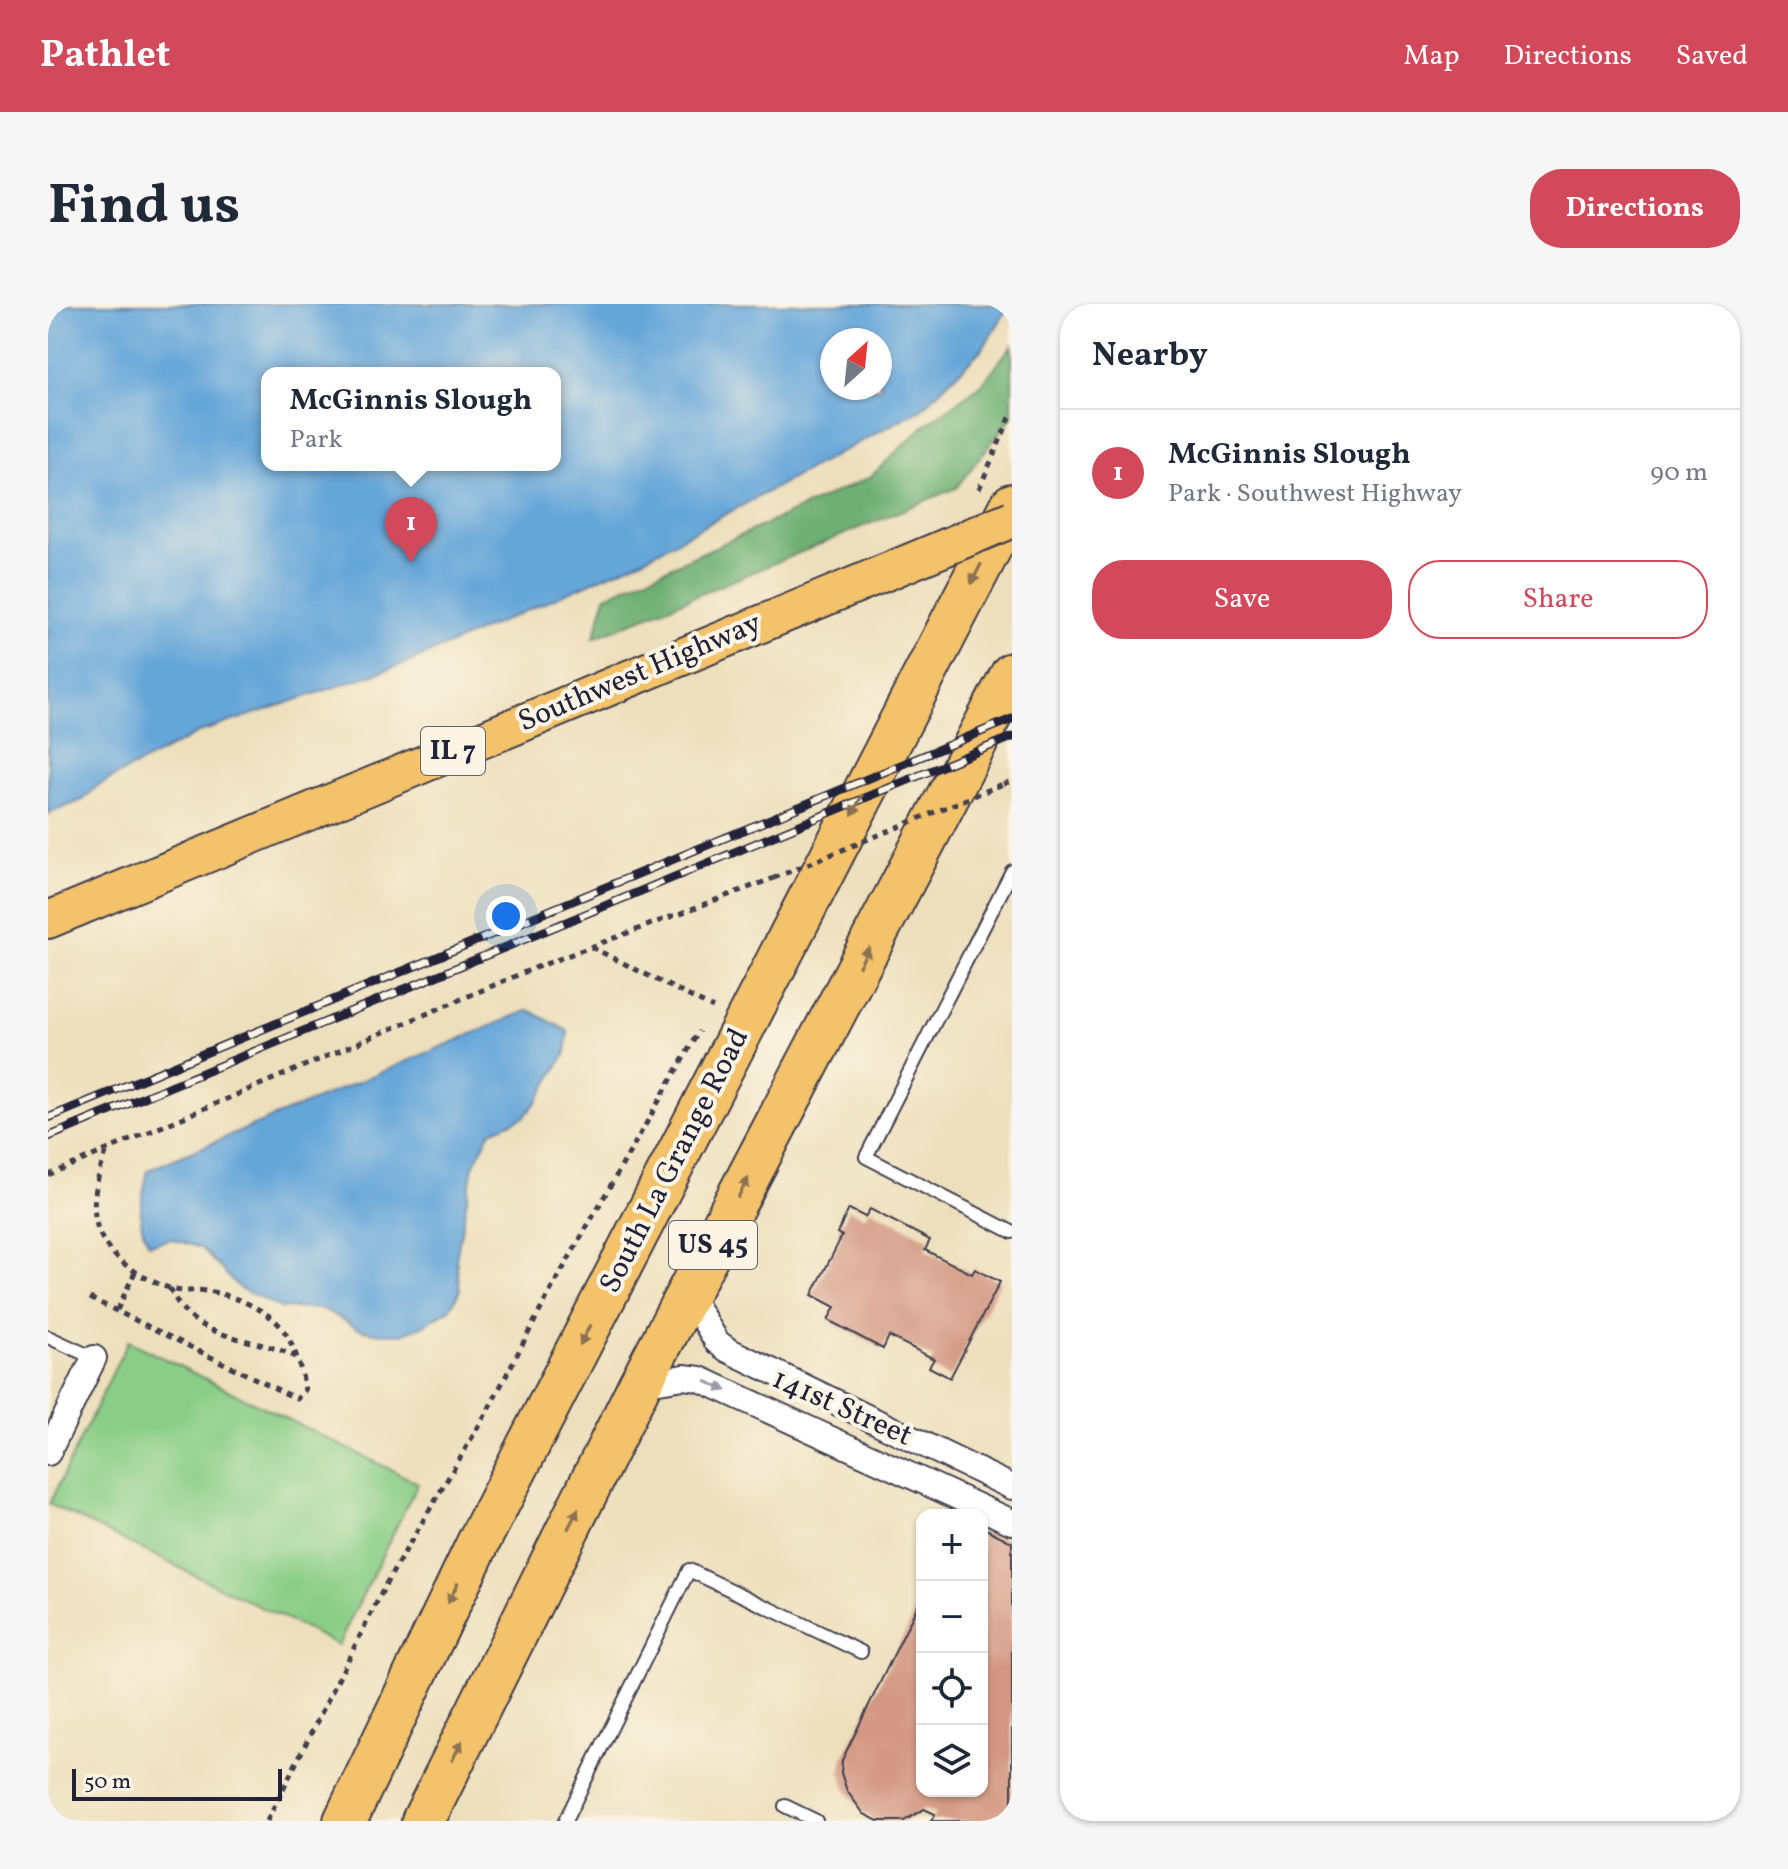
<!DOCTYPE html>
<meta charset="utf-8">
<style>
:root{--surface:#fff;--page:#f6f6f7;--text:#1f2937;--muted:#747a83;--line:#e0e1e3;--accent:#d1495b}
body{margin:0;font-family:Vollkorn,serif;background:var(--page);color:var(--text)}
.controls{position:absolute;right:24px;bottom:24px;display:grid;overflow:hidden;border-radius:16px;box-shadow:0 2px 6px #0004}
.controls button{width:72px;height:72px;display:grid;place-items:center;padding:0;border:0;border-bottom:2px solid var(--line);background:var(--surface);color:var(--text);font:40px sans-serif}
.compass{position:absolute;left:772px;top:24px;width:72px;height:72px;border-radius:50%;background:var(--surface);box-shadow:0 2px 6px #0004;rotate:27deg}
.scale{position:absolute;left:24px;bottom:20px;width:210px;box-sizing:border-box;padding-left:8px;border:4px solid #22223b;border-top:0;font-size:22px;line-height:28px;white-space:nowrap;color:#22223b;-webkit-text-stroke:6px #fcf5e5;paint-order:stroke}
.you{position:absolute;left:458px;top:612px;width:28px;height:28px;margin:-20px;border:6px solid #fff;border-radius:50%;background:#1a73e8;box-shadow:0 0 0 12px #1a73e833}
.badge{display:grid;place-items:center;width:52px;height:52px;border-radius:50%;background:var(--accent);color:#fff;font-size:26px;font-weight:700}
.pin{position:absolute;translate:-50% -66px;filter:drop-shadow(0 2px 4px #0008)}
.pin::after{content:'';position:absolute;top:42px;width:28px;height:24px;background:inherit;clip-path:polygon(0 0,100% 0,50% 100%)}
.popup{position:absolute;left:213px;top:63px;width:300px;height:104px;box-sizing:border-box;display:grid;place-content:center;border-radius:16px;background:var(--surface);filter:drop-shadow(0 2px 6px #0005);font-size:26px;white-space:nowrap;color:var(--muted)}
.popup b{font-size:30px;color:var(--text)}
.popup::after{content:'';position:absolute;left:50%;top:100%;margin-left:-16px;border:16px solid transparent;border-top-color:var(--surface)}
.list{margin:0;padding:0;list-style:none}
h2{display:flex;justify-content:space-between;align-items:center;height:104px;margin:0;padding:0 32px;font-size:34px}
h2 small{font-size:26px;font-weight:400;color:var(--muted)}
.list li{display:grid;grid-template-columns:52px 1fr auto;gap:24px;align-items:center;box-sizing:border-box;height:128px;padding:0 32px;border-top:2px solid var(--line)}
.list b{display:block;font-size:30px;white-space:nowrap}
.list p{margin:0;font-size:26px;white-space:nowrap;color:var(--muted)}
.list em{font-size:26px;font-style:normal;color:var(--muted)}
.actions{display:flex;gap:16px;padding:24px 32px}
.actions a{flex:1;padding:18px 0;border:2px solid var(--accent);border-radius:32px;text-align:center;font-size:28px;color:var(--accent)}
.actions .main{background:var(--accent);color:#fff}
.icon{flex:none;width:44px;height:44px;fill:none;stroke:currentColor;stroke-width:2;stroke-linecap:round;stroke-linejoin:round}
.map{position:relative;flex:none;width:964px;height:1517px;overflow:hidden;border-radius:32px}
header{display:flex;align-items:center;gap:48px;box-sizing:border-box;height:112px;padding:0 40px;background:var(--accent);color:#fff}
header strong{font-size:38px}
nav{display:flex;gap:44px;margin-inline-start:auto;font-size:28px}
.intro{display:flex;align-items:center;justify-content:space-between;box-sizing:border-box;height:192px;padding:0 48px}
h1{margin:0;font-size:56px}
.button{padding:20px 36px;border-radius:32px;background:var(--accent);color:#fff;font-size:28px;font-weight:700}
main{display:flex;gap:48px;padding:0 48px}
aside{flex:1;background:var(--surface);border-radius:32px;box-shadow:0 2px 6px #0004}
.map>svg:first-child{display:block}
.green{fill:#89cd86;stroke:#567860;stroke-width:2}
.forest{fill:#6eb073;stroke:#486957;stroke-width:2}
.water{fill:#65a6d9;stroke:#44648a;stroke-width:2;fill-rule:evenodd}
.building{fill:#d39883}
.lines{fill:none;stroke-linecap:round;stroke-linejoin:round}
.lane-casing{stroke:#403e4e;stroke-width:16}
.street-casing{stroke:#403e4e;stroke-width:28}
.primary-casing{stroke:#403e4e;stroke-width:40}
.highway-casing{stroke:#403e4e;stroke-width:46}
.path{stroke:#403e4e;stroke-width:5;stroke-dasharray:6 6;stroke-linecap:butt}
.lane{stroke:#fff;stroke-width:12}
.street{stroke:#fff;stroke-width:24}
.primary{stroke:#f3c26a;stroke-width:36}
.highway{stroke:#f3c26a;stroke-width:42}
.rail-casing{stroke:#22223b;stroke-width:9}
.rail{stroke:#fcf5e5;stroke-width:6;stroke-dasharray:18;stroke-linecap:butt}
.primary-bridge-casing{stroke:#403e4e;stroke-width:40;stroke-linecap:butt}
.path-bridge{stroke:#403e4e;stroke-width:5;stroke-dasharray:6 6;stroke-linecap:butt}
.primary-bridge{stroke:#f3c26a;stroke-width:36}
.oneway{fill:#8a7252}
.oneway2{fill:#9c9ca7}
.labels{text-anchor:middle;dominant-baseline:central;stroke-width:8;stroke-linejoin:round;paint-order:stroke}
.shield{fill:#fcf5e5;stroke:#63616e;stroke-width:2}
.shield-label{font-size:28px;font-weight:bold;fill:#22223b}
.street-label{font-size:30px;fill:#22223b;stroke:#fcf5e5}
</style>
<header>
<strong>Pathlet</strong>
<nav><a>Map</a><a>Directions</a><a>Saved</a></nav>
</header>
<div class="intro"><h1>Find us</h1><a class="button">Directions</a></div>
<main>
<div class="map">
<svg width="964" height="1517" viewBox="0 0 964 1517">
<rect width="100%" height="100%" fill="#fcf5e5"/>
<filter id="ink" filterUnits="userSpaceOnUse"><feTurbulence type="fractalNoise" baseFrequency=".0125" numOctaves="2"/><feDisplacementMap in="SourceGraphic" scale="16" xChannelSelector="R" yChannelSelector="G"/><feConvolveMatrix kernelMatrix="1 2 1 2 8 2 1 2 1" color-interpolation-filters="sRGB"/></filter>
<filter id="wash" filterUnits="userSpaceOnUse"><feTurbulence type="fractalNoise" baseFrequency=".006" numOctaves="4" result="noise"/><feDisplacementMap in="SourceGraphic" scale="32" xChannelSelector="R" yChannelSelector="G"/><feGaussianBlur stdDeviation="1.8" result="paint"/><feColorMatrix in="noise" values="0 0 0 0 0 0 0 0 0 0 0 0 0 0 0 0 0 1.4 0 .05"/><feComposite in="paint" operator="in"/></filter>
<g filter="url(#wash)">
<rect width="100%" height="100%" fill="#eddfbc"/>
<path class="green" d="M80,1037L370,1179L290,1341L1,1200Z"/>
<path class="forest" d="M964,41V113L908,184L546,334L558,292L822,173L877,121L933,81Z"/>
<path class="water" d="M0,0H963L934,45L873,105L591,257L359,359L152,428L49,482L35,496L0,510ZM784,36H832V84H784ZM219,69H507V161H219Z
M481,706L520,727L518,749L490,796L476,813L443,827L425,862L408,955L412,986L402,1005L374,1022L354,1030L326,1029L310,1024L275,1005L233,1004L191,984L153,944L124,935L101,940C86,914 95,894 100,866Z"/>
<g id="blocks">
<path class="building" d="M801,905L817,913L822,905L882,936L877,946L924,970L927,965L952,978L902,1074L881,1063L886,1055L841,1032L835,1045L780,1016L787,1003L764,991L794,932L789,929Z
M934,1223L964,1238V1517H883L887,1510L876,1505L856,1517H830L816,1510L799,1487L793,1469L794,1456L874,1293V1487H934Z"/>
</g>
</g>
<g filter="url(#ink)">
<use href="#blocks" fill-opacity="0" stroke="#403e4e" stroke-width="2"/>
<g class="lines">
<defs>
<path id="lane" d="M964,567L818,853L964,928
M0,1033L46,1054
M737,1502L768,1517
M517,1517L641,1266L813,1348"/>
<path id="street" d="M640,989L669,1038L680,1046L964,1183
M592,1080L636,1073L652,1075L964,1218
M0,1149L46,1054"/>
<path id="primary" d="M0,616L896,244"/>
<path id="highway" d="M297,1517L432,1235L964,201
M375,1517L592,1080L964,370"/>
</defs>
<use href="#lane" class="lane-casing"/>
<use href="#street" class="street-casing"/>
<use href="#primary" class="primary-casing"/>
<use href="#highway" class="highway-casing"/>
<path class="path" d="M931,185L964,109
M955,480L964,477
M543,643L665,704
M0,871L484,665L726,574
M122,984C144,1039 203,1030 248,1053
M42,994L249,1095L257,1086C253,1063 244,1030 225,1015C208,1001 178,989 157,987C149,985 141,988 133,987C120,985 105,978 93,971C39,940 38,900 59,847
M69,1006L87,968
M219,1517L339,1278L439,1108L504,984L651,727"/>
<use href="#lane" class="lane"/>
<use href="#street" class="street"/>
<use href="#primary" class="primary"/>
<use href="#highway" class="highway"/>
<defs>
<path id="rail" d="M0,814L964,415
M0,833L964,433"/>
</defs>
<use href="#rail" class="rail-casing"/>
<use href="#rail" class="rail"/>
<defs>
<path id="primary-bridge" d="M896,244L964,215"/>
</defs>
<use href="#primary-bridge" class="primary-bridge-casing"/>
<path class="path-bridge" d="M726,574L955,480"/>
<use href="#primary-bridge" class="primary-bridge"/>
</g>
<defs><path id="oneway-solid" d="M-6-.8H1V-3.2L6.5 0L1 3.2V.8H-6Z" transform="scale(2)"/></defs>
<g class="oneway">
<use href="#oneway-solid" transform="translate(928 270) rotate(117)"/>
<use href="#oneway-solid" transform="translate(809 501) rotate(117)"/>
<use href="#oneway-solid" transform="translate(816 653) rotate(-62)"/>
<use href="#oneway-solid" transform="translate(695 884) rotate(-62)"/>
<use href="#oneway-solid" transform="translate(537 1031) rotate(117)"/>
<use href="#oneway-solid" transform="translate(525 1215) rotate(-63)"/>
<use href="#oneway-solid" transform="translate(405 1289) rotate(116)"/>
<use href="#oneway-solid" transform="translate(409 1447) rotate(-63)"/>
</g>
<use class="oneway2" href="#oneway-solid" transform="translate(668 1082) rotate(24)"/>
</g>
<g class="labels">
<g class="shield">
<rect x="373" y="423" width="64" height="48" rx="6"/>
<rect x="621" y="917" width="88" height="48" rx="6"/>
</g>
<g class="shield-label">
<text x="405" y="447">IL 7</text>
<text x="665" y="941">US 45</text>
</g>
<g class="street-label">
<text transform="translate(592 369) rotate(-23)">Southwest Highway</text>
<text transform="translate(627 857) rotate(-63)">South La Grange Road</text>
<text transform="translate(794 1104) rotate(24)">141st Street</text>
</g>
</g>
</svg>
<div class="controls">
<button>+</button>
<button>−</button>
<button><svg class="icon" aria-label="locate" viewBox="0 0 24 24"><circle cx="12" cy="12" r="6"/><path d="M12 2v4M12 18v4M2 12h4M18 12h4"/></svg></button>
<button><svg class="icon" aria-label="layers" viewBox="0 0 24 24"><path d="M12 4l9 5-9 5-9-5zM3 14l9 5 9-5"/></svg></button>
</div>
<svg class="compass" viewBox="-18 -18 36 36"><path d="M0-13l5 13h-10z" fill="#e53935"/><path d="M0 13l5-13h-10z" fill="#747a83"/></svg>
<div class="scale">50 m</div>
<div class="you"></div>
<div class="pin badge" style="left:363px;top:259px">1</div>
<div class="popup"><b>McGinnis Slough</b>Park</div>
</div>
<aside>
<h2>Nearby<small></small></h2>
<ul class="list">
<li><span class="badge">1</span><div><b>McGinnis Slough</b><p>Park · Southwest Highway</p></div><em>90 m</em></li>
</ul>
<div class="actions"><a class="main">Save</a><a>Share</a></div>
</aside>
</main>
